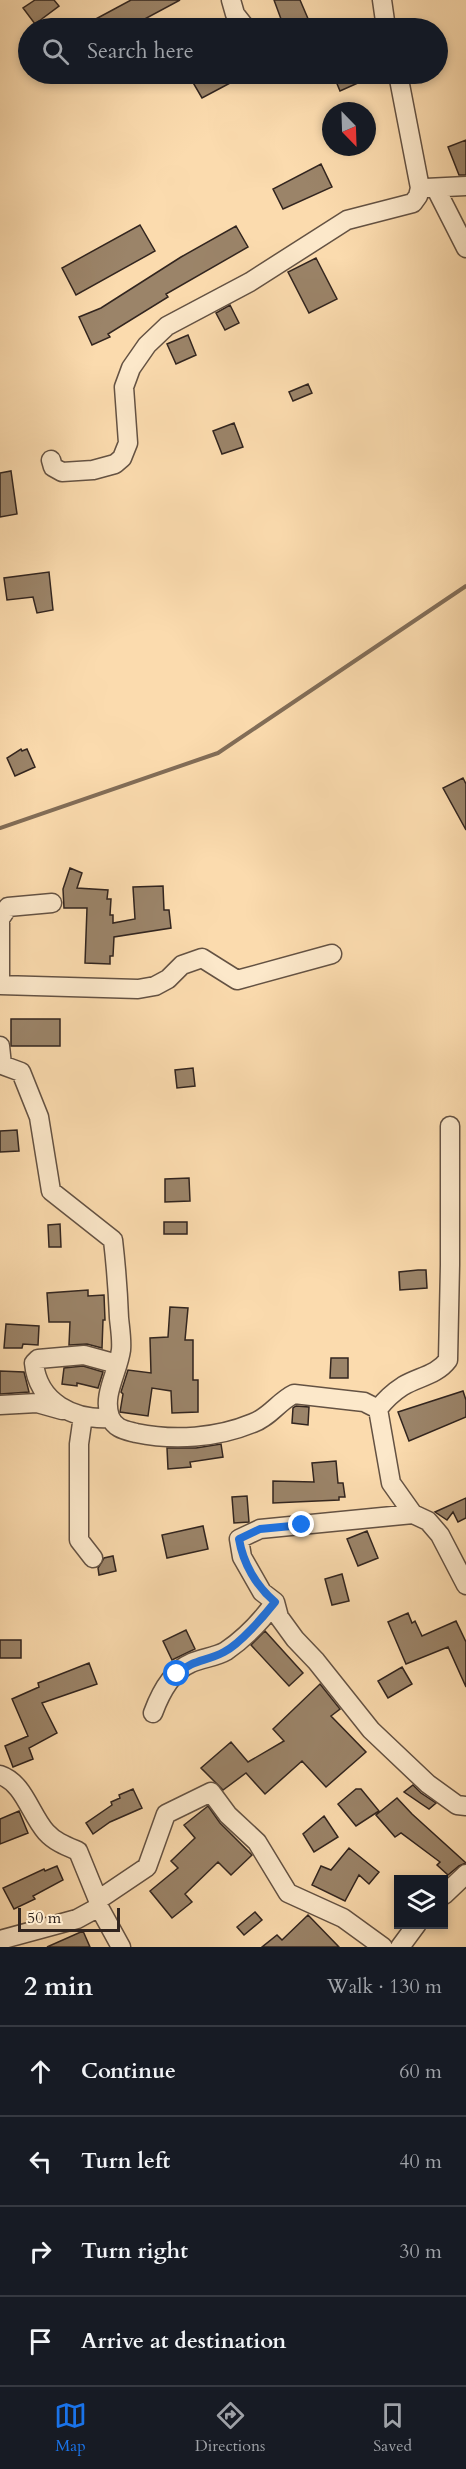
<!DOCTYPE html>
<meta charset="utf-8">
<style>
:root{--surface:#171b24;--page:#242831;--text:#f1f3f6;--muted:#9ea1a6;--line:#363941;--accent:#1a73e8}
body{margin:0;font-family:Cardo,serif;background:var(--page);color:var(--text)}
.controls{position:absolute;right:18px;bottom:18px;display:grid;overflow:hidden;border-radius:0px;box-shadow:0 3px 9px #0003}
.controls button{width:54px;height:54px;display:grid;place-items:center;padding:0;border:0;border-bottom:2px solid var(--line);background:var(--surface);color:var(--text);font:30px sans-serif}
.compass{position:absolute;left:322px;top:102px;width:54px;height:54px;border-radius:50%;background:var(--surface);box-shadow:0 3px 9px #0003;rotate:157deg}
.scale{position:absolute;left:18px;bottom:15px;width:102px;box-sizing:border-box;padding-left:6px;border:3px solid #32251f;border-top:0;font-size:16px;line-height:21px;white-space:nowrap;color:#32251f;-webkit-text-stroke:4px #fce8ca;paint-order:stroke}
.stop{position:absolute;width:18px;height:18px;margin:-14px;border:4px solid #1a73e8;border-radius:50%;background:#fff}
.stop.end{background:#1a73e8;border-color:#fff;box-shadow:0 2px 6px #0008}
.list{margin:0;padding:0;list-style:none}
h2{display:flex;justify-content:space-between;align-items:center;height:78px;margin:0;padding:0 24px;font-size:26px}
h2 small{font-size:20px;font-weight:400;color:var(--muted)}
.list li{display:grid;grid-template-columns:39px 1fr auto;gap:18px;align-items:center;box-sizing:border-box;height:90px;padding:0 24px;border-top:2px solid var(--line)}
.list b{display:block;font-size:22px;white-space:nowrap}
.list em{font-size:20px;font-style:normal;color:var(--muted)}
.icon{flex:none;width:33px;height:33px;fill:none;stroke:currentColor;stroke-width:2;stroke-linecap:round;stroke-linejoin:round}
.map{position:relative;flex:none;width:466px;height:1947px;overflow:hidden}
.search{position:absolute;background:var(--surface);box-shadow:0 3px 9px #0003;left:18px;right:18px;top:18px;height:66px;display:flex;align-items:center;gap:15px;box-sizing:border-box;padding:0 21px;border-radius:33px;color:var(--muted);font-size:22px}
.sheet{height:438px;background:var(--surface)}
nav{display:flex;justify-content:space-around;align-items:center;box-sizing:border-box;height:84px;border-top:2px solid var(--line);background:var(--surface);font-size:16px;color:var(--muted)}
nav a{display:grid;justify-items:center;gap:3px}
nav .on{color:var(--accent)}
.map>svg:first-child{display:block}
.lines{fill:none;stroke-linecap:round;stroke-linejoin:round}
.stream{stroke:#826d57;stroke-width:4}
.building{fill:#9b8469;stroke:#32251f;stroke-width:1.5}
.minor-casing{stroke:#645243;stroke-width:21}
.minor{stroke:#fce8ca;stroke-width:18}
.route{stroke:#1a73e8;stroke-width:8}
</style>
<div class="map">
<svg width="466" height="1947" viewBox="0 0 466 1947">
<rect width="100%" height="100%" fill="#fbdbae"/>
<filter id="stains"><feTurbulence type="fractalNoise" baseFrequency=".00333" numOctaves="4"/><feColorMatrix values="0 0 0 0 .2 0 0 0 0 .09 0 0 0 0 .02 0 0 0 .5 -.17"/></filter>
<radialGradient id="worn" r=".72"><stop offset=".6" stop-color="#630" stop-opacity="0"/><stop offset="1" stop-color="#630" stop-opacity=".3"/></radialGradient>
<g class="lines">
<path class="stream" d="M0,828L218,753L466,586"/>
</g>
<path class="building" d="M35,0H54L59,6L35,24L23,8Z
M131,0H180L128,28H79Z
M274,0H300L312,28H282L278,20L281,19Z
M188,74H247L202,98Z
M333,74H378L340,91Z
M466,140V175H459L448,147Z
M321,164L332,187L283,209L273,189Z
M140,225L155,251L76,295L62,268Z
M236,226L248,247L166,294L168,297L108,334L110,337L92,345L79,317L101,308L181,257Z
M316,258L337,299L309,313L288,272Z
M230,305L239,323L225,330L216,313Z
M188,335L196,355L176,364L167,344Z
M308,384L312,393L293,401L289,392Z
M234,423L243,447L222,454L213,431Z
M11,471L17,514L0,517V473Z
M49,572L53,610L37,613L33,597L7,600L4,578Z
M21,749L22,751L27,749L35,767L15,776L7,758Z
M463,778L466,784V830L443,788Z
M70,868L82,873L77,888L108,890L107,899H111L110,915H113V923L135,919L133,887L163,886L164,910H169L171,928L114,937L113,956H110V964L85,963L87,908H64L63,889Z
M11,1019H60V1046H11Z
M193,1068L195,1086L177,1088L175,1070Z
M17,1130L19,1151L0,1152V1131Z
M189,1178L190,1201L165,1202V1179Z
M164,1222H187V1234H164Z
M60,1224L61,1247H49L48,1225Z
M418,1270H426L427,1288L400,1290L399,1272Z
M88,1290V1296L104,1295L105,1320H103L102,1348L87,1344L69,1345L70,1322H49L47,1293Z
M170,1307L188,1308L185,1340H193V1380H198V1412L172,1413L171,1391L152,1388L148,1416L120,1412L123,1394L121,1392L128,1370L151,1373L150,1338L168,1337Z
M6,1324L39,1326L38,1345L23,1344L22,1348H4Z
M331,1358H348V1378H330Z
M83,1366L103,1372L98,1388L77,1383V1386L62,1384L64,1368Z
M0,1371L24,1372L29,1392L0,1394Z
M463,1391L466,1400V1417L409,1441L398,1412Z
M296,1406L309,1407L308,1425L292,1423L293,1408Z
M221,1444L223,1457L190,1462L191,1467L168,1469L167,1448H196Z
M336,1461L338,1483H343L345,1497H339V1500L273,1503V1481L314,1482L312,1463Z
M247,1496L249,1522L234,1523L232,1497Z
M466,1498V1518L458,1522L453,1512L447,1520L435,1512Z
M203,1526L208,1549L167,1558L162,1535Z
M367,1531L378,1558L358,1566L347,1539Z
M113,1556L116,1571L99,1575L98,1568L104,1558Z
M342,1574L349,1601L332,1605L325,1579Z
M408,1613L412,1623L415,1621L422,1636L456,1621L466,1642V1687L448,1647L406,1664L388,1622Z
M186,1630L195,1649L172,1660L163,1641Z
M265,1631L303,1673L289,1686L251,1645Z
M0,1640H21V1658H0Z
M89,1663L97,1684L42,1703L57,1733L29,1748L33,1759L13,1767L5,1746L28,1736L12,1699L39,1687L38,1683Z
M402,1667L412,1684L388,1698L378,1681Z
M320,1684L340,1709L331,1716L366,1752L326,1787L302,1761L265,1794L246,1773L223,1790L201,1768L231,1742L248,1762L284,1741L273,1729Z
M413,1785L421,1793L436,1803L429,1809L404,1792Z
M133,1789L142,1808L110,1822L93,1834L86,1823L112,1805L111,1802L120,1798L119,1795Z
M356,1789H361L379,1811L356,1826L338,1804Z
M397,1798L412,1814L466,1863L459,1866L448,1875L437,1865L440,1862L401,1833L395,1837L376,1815Z
M208,1806L220,1823L252,1855L231,1875L218,1862L185,1894L192,1902L172,1918L150,1891L178,1868L171,1861L195,1838L184,1825Z
M19,1811L28,1833L0,1844V1819Z
M324,1816L338,1837L314,1852L303,1834Z
M349,1848L379,1872L369,1884L359,1875L345,1901L312,1885L321,1866L331,1870Z
M57,1866L63,1880L33,1896L35,1899L14,1909L3,1888L44,1869L45,1871Z
M255,1912L262,1920L244,1935L237,1927Z
M308,1915L339,1947H262L277,1935L282,1940Z
M83,1931L90,1947H47Z"/>
<g class="lines">
<defs>
<path id="minor" d="M231,0L235,14L246,28
M382,0L386,28
M426,188L466,186
M436,189L466,248
M51,460L53,467L62,472L93,470L115,464L122,458L128,443L124,387L131,368L147,345L167,326L250,282L347,220L413,203L418,196L420,188L398,74
M0,985L138,989L155,986L168,979L182,965L202,958L237,980L332,954
M0,985V919L8,907L52,903
M0,1046L2,1065L21,1072L39,1117L51,1191L113,1240C116,1266 118,1292 119,1318C120,1328 122,1340 121,1350C118,1372 102,1395 110,1417C115,1429 125,1430 136,1433C174,1441 217,1438 253,1423C270,1417 279,1401 294,1394L364,1402L378,1409
M450,1126V1265L448,1360C437,1375 418,1377 403,1386C392,1393 385,1400 378,1409L391,1483L413,1514L428,1521L440,1535L466,1585
M0,1405L37,1403L62,1410
M83,1416L79,1444V1540L93,1558
M110,1418C74,1420 38,1403 34,1363L38,1359L84,1355L117,1364
M413,1514L260,1529L239,1539L242,1557L262,1592L275,1602L279,1617L295,1639L316,1661L371,1730L428,1784L457,1805L466,1806
M153,1713C160,1694 172,1671 191,1663C202,1658 216,1657 226,1651C245,1638 262,1620 275,1602
M0,1775C24,1783 30,1814 46,1832C55,1842 66,1846 78,1851L98,1900
M444,1895L466,1874
M99,1907L98,1900L147,1867L166,1814L211,1792L228,1815L257,1842L288,1893L343,1918L383,1947
M0,1940L77,1919L99,1907L121,1947
M400,1947L417,1924"/>
</defs>
<use href="#minor" class="minor-casing"/>
<use href="#minor" class="minor"/>
</g>
<g class="lines">
<path class="route" d="M177,1674C194,1659 205,1662 224,1652C240,1644 264,1616 275,1602C256,1586 243,1563 239,1539L260,1529L302,1525"/>
</g>
<rect width="100%" height="100%" filter="url(#stains)"/>
<rect width="100%" height="100%" fill="url(#worn)"/>
</svg>
<div class="controls">
<button><svg class="icon" aria-label="layers" viewBox="0 0 24 24"><path d="M12 4l9 5-9 5-9-5zM3 14l9 5 9-5"/></svg></button>
</div>
<svg class="compass" viewBox="-18 -18 36 36"><path d="M0-13l5 13h-10z" fill="#e53935"/><path d="M0 13l5-13h-10z" fill="#9ea1a6"/></svg>
<div class="scale">50 m</div>
<div class="stop" style="left:177px;top:1674px"></div>
<div class="stop end" style="left:302px;top:1525px"></div>
<div class="search"><svg class="icon" aria-label="search" viewBox="0 0 24 24"><circle cx="10" cy="10" r="6"/><path d="M15 15l6 6"/></svg>Search here</div>
</div>
<section class="sheet">
<h2>2 min<small>Walk · 130 m</small></h2>
<ul class="list">
<li><svg class="icon" aria-label="ahead" viewBox="0 0 24 24"><path d="M12 20V5M6 11l6-6 6 6"/></svg><div><b>Continue</b></div><em>60 m</em></li>
<li><svg class="icon" aria-label="left" viewBox="0 0 24 24"><path d="M17 20v-9H6M10 6l-5 5 5 5"/></svg><div><b>Turn left</b></div><em>40 m</em></li>
<li><svg class="icon" aria-label="right" viewBox="0 0 24 24"><path d="M7 20v-9h11M14 6l5 5-5 5"/></svg><div><b>Turn right</b></div><em>30 m</em></li>
<li><svg class="icon" aria-label="arrive" viewBox="0 0 24 24"><path d="M6 21V4h12l-3 4 3 4H6"/></svg><div><b>Arrive at destination</b></div></li>
</ul>
</section>
<nav>
<a class="on"><svg class="icon" aria-label="map" viewBox="0 0 24 24"><path d="M3 6l6-2 6 2 6-2v14l-6 2-6-2-6 2zM9 4v14M15 6v14"/></svg>Map</a>
<a><svg class="icon" aria-label="directions" viewBox="0 0 24 24"><path d="M12 3l9 9-9 9-9-9zM9 14v-3h6M13 9l2 2-2 2"/></svg>Directions</a>
<a><svg class="icon" aria-label="saved" viewBox="0 0 24 24"><path d="M7 4h10v16l-5-4-5 4z"/></svg>Saved</a>
</nav>
